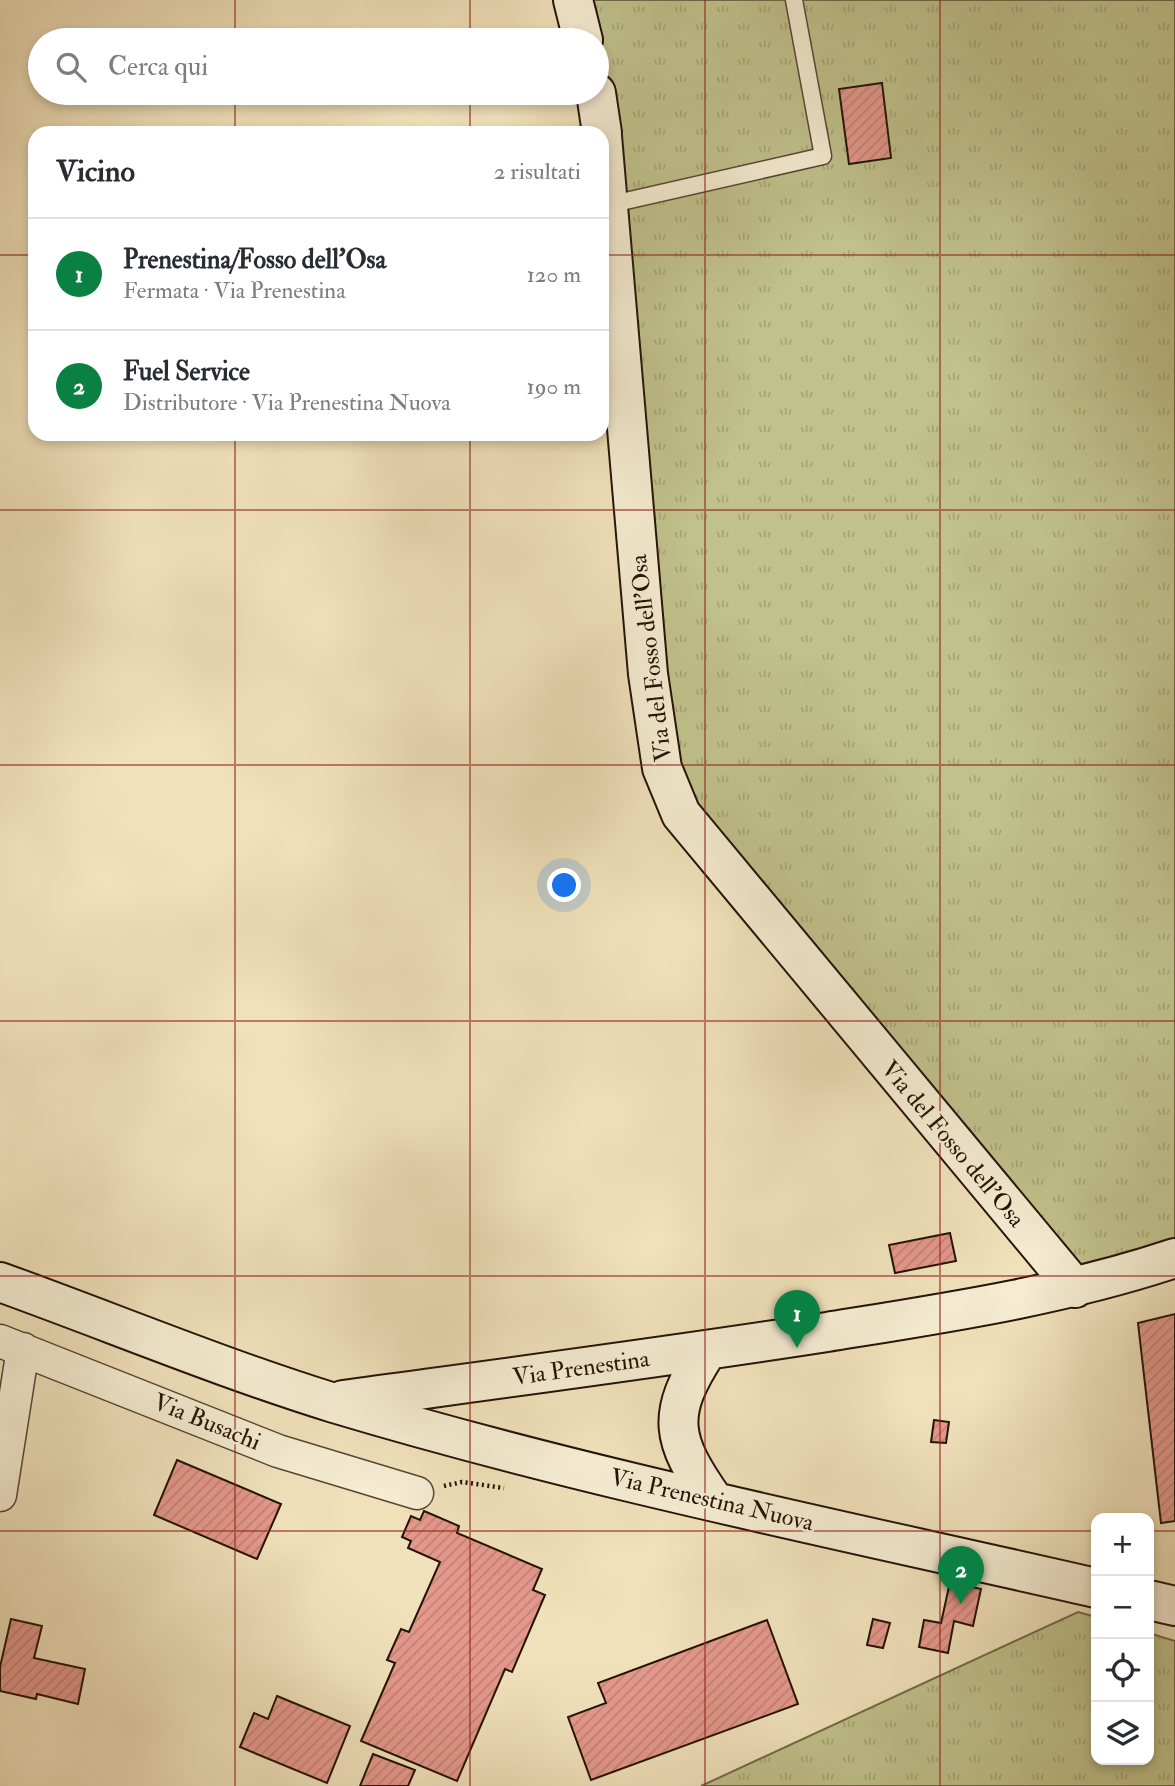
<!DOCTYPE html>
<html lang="it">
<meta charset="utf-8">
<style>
:root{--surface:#fff;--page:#f2f2f3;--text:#2b2b33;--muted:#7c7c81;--line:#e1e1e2;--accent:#0b8043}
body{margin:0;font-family:"IM FELL Double Pica",serif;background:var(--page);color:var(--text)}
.controls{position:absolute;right:21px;bottom:21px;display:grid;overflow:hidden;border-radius:14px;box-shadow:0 4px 10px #0003}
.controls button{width:63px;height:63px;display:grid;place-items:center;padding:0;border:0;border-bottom:2px solid var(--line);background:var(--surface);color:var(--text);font:35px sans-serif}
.you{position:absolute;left:565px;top:886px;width:24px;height:24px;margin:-18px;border:5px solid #fff;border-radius:50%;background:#1a73e8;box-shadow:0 0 0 10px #1a73e833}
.badge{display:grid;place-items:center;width:46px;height:46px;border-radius:50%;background:var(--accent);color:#fff;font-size:23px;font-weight:700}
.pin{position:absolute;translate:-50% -58px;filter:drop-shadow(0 2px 4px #0008)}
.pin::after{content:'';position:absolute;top:37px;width:24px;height:21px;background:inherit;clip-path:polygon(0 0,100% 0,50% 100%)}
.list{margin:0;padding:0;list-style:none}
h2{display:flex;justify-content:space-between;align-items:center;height:91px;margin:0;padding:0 28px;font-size:30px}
h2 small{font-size:23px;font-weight:400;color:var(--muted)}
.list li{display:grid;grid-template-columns:46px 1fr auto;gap:21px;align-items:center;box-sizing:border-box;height:112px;padding:0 28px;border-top:2px solid var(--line)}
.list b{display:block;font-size:26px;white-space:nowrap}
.list p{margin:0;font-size:23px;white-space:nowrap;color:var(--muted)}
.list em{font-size:23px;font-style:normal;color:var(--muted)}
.icon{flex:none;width:38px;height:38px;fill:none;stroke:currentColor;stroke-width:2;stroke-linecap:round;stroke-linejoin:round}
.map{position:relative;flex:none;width:1175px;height:1786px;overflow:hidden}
.search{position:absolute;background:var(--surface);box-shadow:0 4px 10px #0003;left:28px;top:28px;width:581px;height:77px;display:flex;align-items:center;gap:18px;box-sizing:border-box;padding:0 24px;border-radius:38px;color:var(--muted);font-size:26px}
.panel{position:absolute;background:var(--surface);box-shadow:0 4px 10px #0003;left:28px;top:126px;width:581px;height:315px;border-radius:21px}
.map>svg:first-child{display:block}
.grass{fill:url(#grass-tufts);stroke:#726a4a;stroke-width:2}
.building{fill:url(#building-hatch);stroke:#241208;stroke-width:2}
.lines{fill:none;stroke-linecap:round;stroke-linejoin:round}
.lane-casing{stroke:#574634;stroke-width:19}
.street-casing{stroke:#574634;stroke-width:35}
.secondary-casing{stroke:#241208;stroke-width:42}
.path{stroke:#241208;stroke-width:4.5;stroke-dasharray:2 3.5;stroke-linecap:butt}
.lane{stroke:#f5ecd2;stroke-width:16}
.street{stroke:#f5ecd2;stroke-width:32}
.secondary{stroke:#f5ecd2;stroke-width:38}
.grid{fill:none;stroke:#8f2418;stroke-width:2;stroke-opacity:0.55}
.labels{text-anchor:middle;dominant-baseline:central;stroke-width:5;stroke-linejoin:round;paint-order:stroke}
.street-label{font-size:24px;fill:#241208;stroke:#f5ecd2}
</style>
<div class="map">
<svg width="1175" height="1786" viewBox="0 0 1175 1786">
<defs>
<pattern id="grass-tufts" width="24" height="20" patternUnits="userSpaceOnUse" patternTransform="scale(1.75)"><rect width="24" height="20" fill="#c0c18b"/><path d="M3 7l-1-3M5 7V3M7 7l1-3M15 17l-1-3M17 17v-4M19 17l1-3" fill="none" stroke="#a5a576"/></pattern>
<pattern id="building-hatch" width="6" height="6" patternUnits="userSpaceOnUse" patternTransform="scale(1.75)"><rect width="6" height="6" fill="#e4988c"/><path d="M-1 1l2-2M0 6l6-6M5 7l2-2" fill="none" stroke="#c38277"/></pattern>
</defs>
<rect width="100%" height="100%" fill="#f0e1ba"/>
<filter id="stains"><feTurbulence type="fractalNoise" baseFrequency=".00286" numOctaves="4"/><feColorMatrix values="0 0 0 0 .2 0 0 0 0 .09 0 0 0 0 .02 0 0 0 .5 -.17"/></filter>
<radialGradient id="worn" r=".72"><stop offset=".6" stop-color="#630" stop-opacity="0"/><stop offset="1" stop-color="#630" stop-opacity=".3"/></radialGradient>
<path class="grass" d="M573,0H1175V1258L1075,1288L681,814L596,93L597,40Z
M1078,1612L1096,1617V1760H1149V1633L1175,1641V1786H701Z"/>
<path class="building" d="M882,83L891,158L849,164L839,89Z
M950,1233L956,1261L895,1273L889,1245Z
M1175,1314V1521L1161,1523L1138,1323Z
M934,1420L949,1422L946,1443L931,1442Z
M177,1460L281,1504L257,1559L154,1515Z
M424,1511L459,1526L457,1533L542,1569L533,1590L545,1595L512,1672L505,1669L457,1781L361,1741L395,1663L387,1660L401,1629L409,1632L440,1562L408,1548L411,1541L402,1537L411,1516L420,1520Z
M950,1582L981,1589L973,1626L954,1621L948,1653L919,1647L924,1620L941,1623Z
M11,1619L42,1626L34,1658L85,1669L78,1704L37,1694L36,1699L0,1691V1667Z
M873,1619L890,1623L883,1648L867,1645Z
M767,1620L798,1704L591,1780L568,1717L606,1703L598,1683Z
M277,1696L350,1726L327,1783L240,1747L254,1713L268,1719Z
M373,1754L415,1770L408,1786H360Z"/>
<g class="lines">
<defs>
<path id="lane" d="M608,205L823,156L794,0"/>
<path id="street" d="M0,1341L278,1451L417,1493
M0,1495L23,1349"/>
<path id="secondary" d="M573,0L583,40
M596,93L602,133
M602,136L648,674L662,768L681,814L1075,1288
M0,1282C111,1322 221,1368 334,1403C584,1478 842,1530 1096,1588
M707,1351C665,1415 671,1440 714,1501
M343,1400C505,1378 666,1357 827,1332C945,1313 1061,1296 1175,1258
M1149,1600L1175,1606"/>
</defs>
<use href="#lane" class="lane-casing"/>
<use href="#street" class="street-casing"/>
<use href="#secondary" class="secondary-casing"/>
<path class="path" d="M444,1486L462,1482L504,1488"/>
<use href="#lane" class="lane"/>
<use href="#street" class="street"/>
<use href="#secondary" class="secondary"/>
</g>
<path class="grid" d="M235,0V40M470,0V40M705,0V1786M940,0V1786M235,93V133M470,93V133M0,255H35M602,255H1175M235,434V1786M470,434V1786M0,510H1175M0,765H1175M0,1021H1175M0,1276H1175M0,1531H1096M1149,1531H1175"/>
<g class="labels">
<g class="street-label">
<text transform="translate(651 658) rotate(-97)">Via del Fosso dell'Osa</text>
<text transform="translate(953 1144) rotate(50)">Via del Fosso dell'Osa</text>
<text transform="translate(581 1368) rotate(-8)">Via Prenestina</text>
<text transform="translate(207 1422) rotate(22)">Via Busachi</text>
<text transform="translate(712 1500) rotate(13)">Via Prenestina Nuova</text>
</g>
</g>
<rect width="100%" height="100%" filter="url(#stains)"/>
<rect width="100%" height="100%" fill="url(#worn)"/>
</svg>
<div class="controls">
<button>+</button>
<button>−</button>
<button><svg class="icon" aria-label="locate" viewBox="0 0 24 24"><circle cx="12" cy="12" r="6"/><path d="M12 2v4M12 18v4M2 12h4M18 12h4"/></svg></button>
<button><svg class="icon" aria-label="layers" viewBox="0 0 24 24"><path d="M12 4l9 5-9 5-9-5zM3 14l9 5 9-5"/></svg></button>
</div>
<div class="you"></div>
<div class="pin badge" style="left:797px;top:1348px">1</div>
<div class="pin badge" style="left:961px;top:1604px">2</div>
<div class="search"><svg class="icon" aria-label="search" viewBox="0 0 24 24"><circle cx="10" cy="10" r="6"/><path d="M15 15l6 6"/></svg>Cerca qui</div>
<section class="panel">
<h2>Vicino<small>2 risultati</small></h2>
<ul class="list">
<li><span class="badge">1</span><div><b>Prenestina/Fosso dell'Osa</b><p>Fermata · Via Prenestina</p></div><em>120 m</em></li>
<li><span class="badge">2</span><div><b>Fuel Service</b><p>Distributore · Via Prenestina Nuova</p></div><em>190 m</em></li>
</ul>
</section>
</div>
